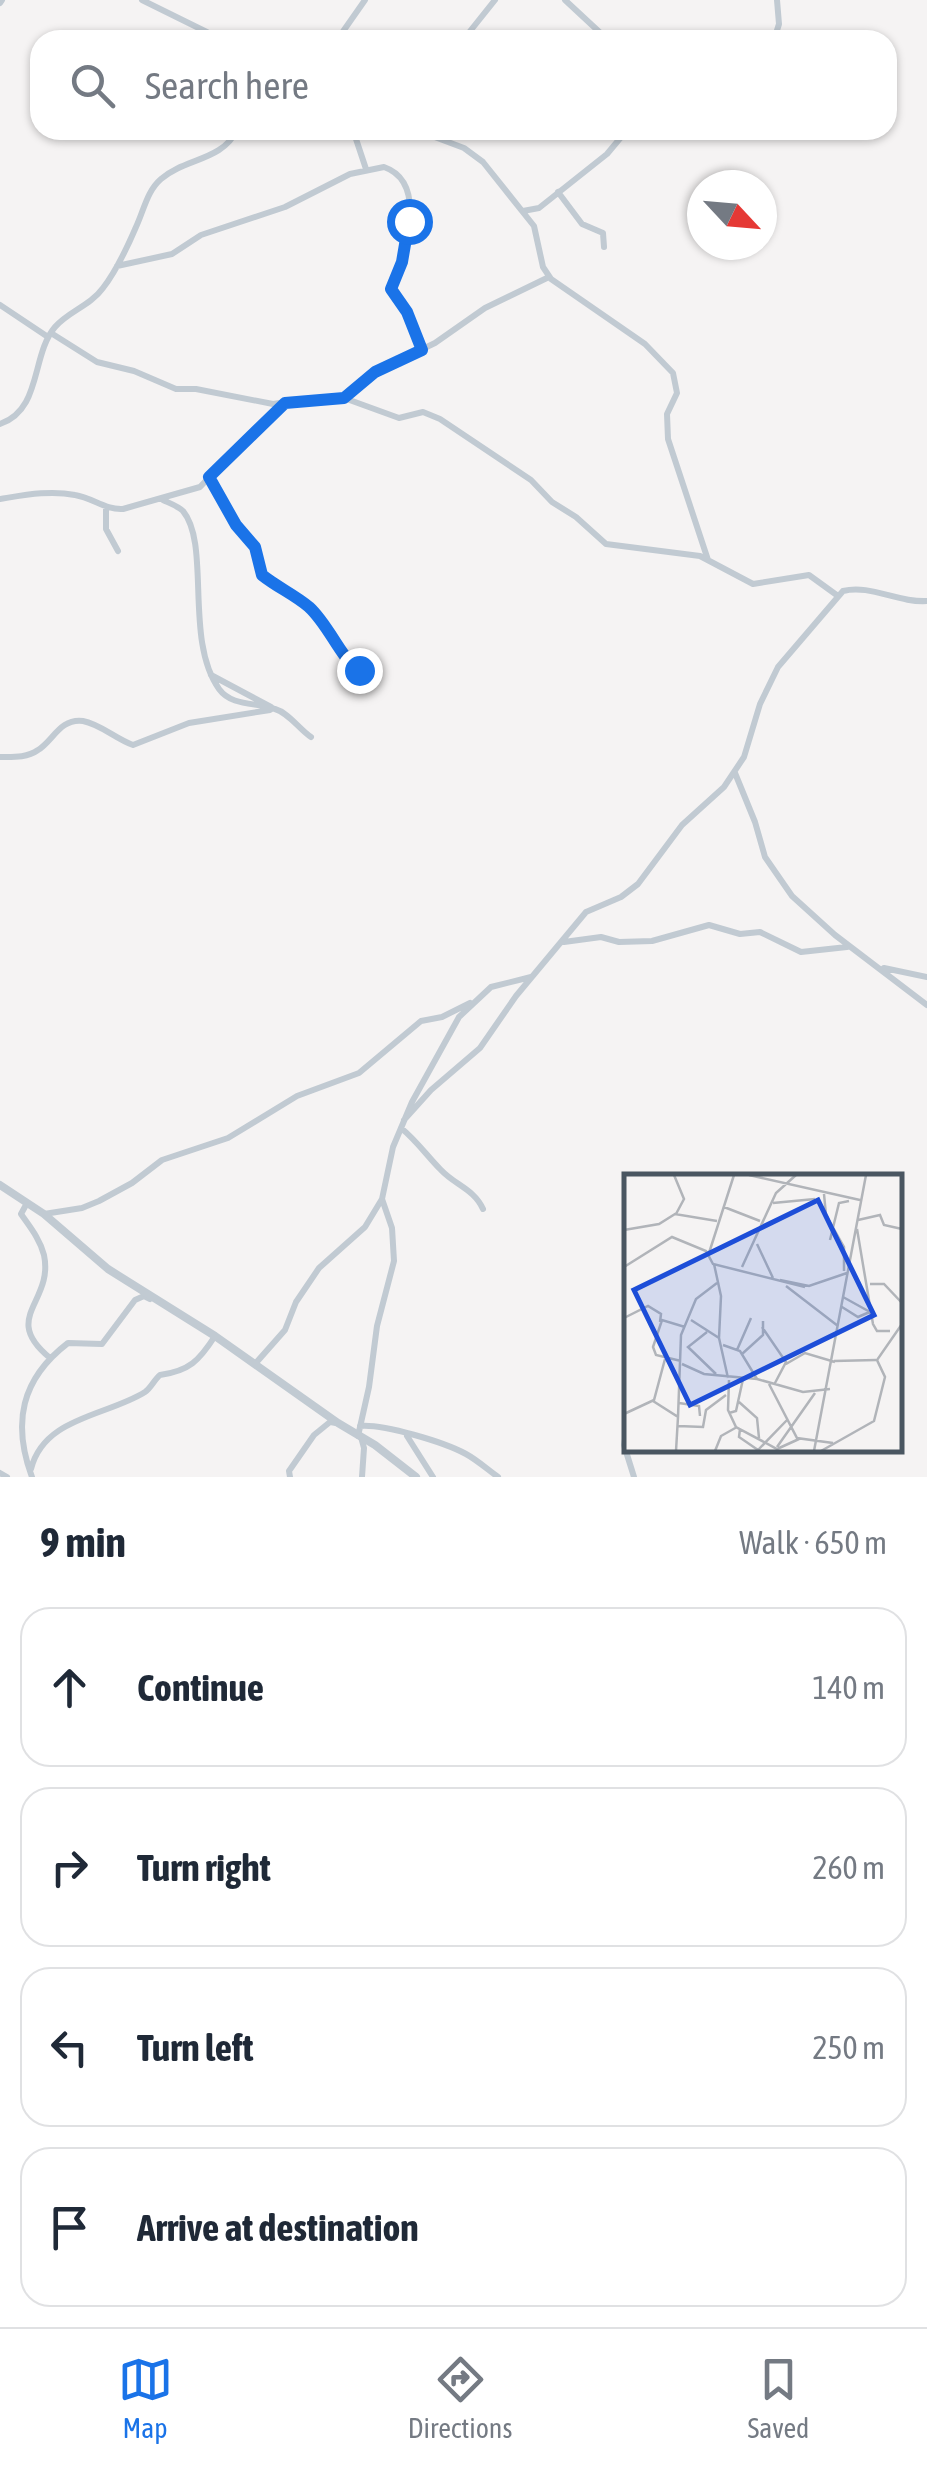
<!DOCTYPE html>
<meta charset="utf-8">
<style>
:root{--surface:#fff;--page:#f2f2f3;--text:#1f2937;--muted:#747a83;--line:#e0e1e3;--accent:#1a73e8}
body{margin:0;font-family:"Asap Condensed",sans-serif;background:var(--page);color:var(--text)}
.compass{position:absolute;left:687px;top:170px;width:90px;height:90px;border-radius:50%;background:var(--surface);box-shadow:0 2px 8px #0004;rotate:116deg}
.stop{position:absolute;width:30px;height:30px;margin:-22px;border:8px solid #1a73e8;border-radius:50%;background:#fff}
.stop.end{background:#1a73e8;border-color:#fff;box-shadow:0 2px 10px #0008}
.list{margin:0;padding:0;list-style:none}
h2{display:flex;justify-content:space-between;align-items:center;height:130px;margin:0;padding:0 40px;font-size:42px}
h2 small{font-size:32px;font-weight:400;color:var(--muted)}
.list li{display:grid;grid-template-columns:65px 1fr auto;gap:30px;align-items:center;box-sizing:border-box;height:160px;margin:0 20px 20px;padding:0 20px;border:2px solid var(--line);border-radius:30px}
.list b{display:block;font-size:38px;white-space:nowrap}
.list em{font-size:32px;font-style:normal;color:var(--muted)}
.icon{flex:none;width:55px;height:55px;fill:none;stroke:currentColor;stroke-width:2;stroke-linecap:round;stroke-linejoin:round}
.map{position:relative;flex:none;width:927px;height:1477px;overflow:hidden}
.search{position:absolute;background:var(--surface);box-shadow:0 2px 8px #0004;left:30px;right:30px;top:30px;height:110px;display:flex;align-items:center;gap:25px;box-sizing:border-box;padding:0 35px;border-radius:30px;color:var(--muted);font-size:38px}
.sheet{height:850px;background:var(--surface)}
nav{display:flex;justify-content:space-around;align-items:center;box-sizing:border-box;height:140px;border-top:2px solid var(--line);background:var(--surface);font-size:28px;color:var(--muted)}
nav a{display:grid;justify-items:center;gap:5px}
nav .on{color:var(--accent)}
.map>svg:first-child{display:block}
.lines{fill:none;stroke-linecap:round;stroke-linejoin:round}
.minor{stroke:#c1cad2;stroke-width:6}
.tertiary{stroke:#c1cad2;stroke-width:8}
.route{stroke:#1a73e8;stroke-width:12}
.inset-road{fill:none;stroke:#b1b4b9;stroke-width:2.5}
.view{fill:#1d4ed8;fill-opacity:0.15;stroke:#1d4ed8;stroke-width:5}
.inset-edge{fill:none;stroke:#4a5661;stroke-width:5}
</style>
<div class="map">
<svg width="927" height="1477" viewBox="0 0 927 1477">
<rect width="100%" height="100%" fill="#f5f3f3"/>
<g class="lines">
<path class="minor" d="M142,0L223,40
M565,0L608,40
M0,3L2,0
M337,40L365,0
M463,40L495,0
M774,40L779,24L777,0
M353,130L366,169
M416,130L464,148L483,162L534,226L543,267L551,279L645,344L673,373L677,393L667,414L668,439L708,560
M558,192L582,224L603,233L604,247
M523,211L539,208L607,154L627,130
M117,266L172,254L201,235L285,207L350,174L384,167C430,183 404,257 391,289L407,312L422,349
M0,305L48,337
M51,333L97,362L134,371L176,389H196L273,404L306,399L344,398L375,372L435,343L485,308L549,277
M344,398L399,418L423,412L440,419L531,480L552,502L576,517L606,544L700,556L753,584L809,575L838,596
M0,424C42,410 31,355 55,327C69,311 90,306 103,288C117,270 127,248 136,227C144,210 147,191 161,179C185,158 222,161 237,130
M209,477L236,525L255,547L262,575L312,610L333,633L352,666L372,674
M0,499C25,495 50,490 75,495C93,498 105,510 123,509L200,487L252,432L283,405
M163,500C169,503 178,506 183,511C211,545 184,640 219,689C232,707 257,702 275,709C289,713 299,729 311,737
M106,507V529L118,551
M211,675L271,707
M0,757C13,757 27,758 38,750C53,741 60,718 83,721C100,724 116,739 133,745L189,723L270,710
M735,773L755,822L765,857L792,896L835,935L927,1005
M564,942L601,937L619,942L652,941L709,925L740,934L760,932L801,952L847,947
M884,968L927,977
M404,1120L431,1090L480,1048L516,996L586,912L621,897L638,884L682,825L724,787L744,757L760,704L778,667L843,591C870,584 898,603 927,601
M401,1128C417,1141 427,1156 441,1170C455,1185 474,1189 483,1209
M27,1203L21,1214C30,1227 40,1239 44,1255C54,1303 0,1317 50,1358
M44,1214L82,1208L99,1201L132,1183L162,1160L228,1138L297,1096L359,1073L421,1021L442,1017L470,1003
M255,1364L285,1330L296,1302L319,1268L365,1227L382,1199
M360,1426C384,1424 444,1442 466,1454C477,1460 487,1469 498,1477
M626,1433L624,1445L634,1477
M358,1436L369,1387L377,1326L394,1261L392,1228L382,1199L393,1147L412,1102L459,1017L491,987L531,977
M407,1436L433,1477
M361,1437L364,1448L362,1477
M31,1469C44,1417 107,1416 145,1392C151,1388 154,1380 160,1375C189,1371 199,1361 215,1336
M0,1473L7,1477
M32,1477C12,1423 21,1379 68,1343L102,1344L135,1300L144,1296L150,1299
M290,1477L289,1471L314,1435L330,1422L336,1423"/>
<path class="tertiary" d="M0,1185L44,1214L108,1269L215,1336L338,1423L375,1445L416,1477"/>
</g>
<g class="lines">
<path class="route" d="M359,670C341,659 329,625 309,607C295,595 277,587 262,575L255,547L236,525L209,477L285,403L344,398L375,372L422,350L407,312L391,289L402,262L409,221"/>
</g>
<g transform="translate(624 1174)">
<rect width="278" height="278" fill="#f5f3f3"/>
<path class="inset-road" d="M50,1L60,25L52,40M125,1L236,26M200,20L202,41L220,73V97M149,29L191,25M100,33L136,47M234,46L256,41L260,51L278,55M233,55L249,150L253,157H266M0,56L35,50L51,40L93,47M206,66L215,29L225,27M133,70L149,104M85,79L110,1M90,90L97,122L95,164M0,93L48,63L82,77L89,90L181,113M118,93L152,19L172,1M156,106L185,112L223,99M246,110H260L278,129M162,112L214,152M219,123L246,138M218,133L234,143L248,137M0,144L24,132L37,140L36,148M67,146L95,164L104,204M138,153L162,188L151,209M83,158L64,173L92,200M99,171L116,177L133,205M113,176L127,144M118,180L139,161V147M57,187L32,181L29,173L38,146L61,153M210,187L252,186M58,190L80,200L133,205L179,218L206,215M162,190L181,179L211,188M105,206L104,236L112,253L153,275L175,265M145,210L173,264L209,269M29,227L54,243L52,277M115,228L133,244L135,264M55,229L75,232L76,242M105,239L112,237L119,205M0,240L30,226L41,185M54,243L57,161L72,125L93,109M54,252L79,253L82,236L102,221M116,255L115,263L134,276M153,273L191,219M134,276L164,245M91,277L97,262L113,253M190,277L242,1M197,277L250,247L261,203L253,186L278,150"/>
<path class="view" d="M194,26L250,141L66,231L10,116Z"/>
<rect width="278" height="278" class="inset-edge"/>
</g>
</svg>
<svg class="compass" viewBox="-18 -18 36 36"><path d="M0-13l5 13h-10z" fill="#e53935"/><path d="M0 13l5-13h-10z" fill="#747a83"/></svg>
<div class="stop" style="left:409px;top:221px"></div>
<div class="stop end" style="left:359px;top:670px"></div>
<div class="search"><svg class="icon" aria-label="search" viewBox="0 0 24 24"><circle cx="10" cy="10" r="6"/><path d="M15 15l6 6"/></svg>Search here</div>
</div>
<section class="sheet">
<h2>9 min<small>Walk · 650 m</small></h2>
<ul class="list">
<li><svg class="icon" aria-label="ahead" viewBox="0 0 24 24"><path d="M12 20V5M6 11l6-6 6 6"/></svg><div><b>Continue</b></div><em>140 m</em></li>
<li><svg class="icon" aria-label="right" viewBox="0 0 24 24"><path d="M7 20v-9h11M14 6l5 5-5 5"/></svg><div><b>Turn right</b></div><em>260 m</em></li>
<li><svg class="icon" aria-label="left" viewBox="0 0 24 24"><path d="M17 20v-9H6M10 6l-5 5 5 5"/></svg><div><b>Turn left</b></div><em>250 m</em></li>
<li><svg class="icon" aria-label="arrive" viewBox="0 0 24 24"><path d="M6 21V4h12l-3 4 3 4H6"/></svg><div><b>Arrive at destination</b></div></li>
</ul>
</section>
<nav>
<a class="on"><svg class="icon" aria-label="map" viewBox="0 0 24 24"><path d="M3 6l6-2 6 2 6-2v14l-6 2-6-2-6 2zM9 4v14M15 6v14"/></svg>Map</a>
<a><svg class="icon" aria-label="directions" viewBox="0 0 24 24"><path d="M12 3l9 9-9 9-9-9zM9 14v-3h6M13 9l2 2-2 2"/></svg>Directions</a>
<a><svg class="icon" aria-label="saved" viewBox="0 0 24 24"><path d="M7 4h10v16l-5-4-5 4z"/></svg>Saved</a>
</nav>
